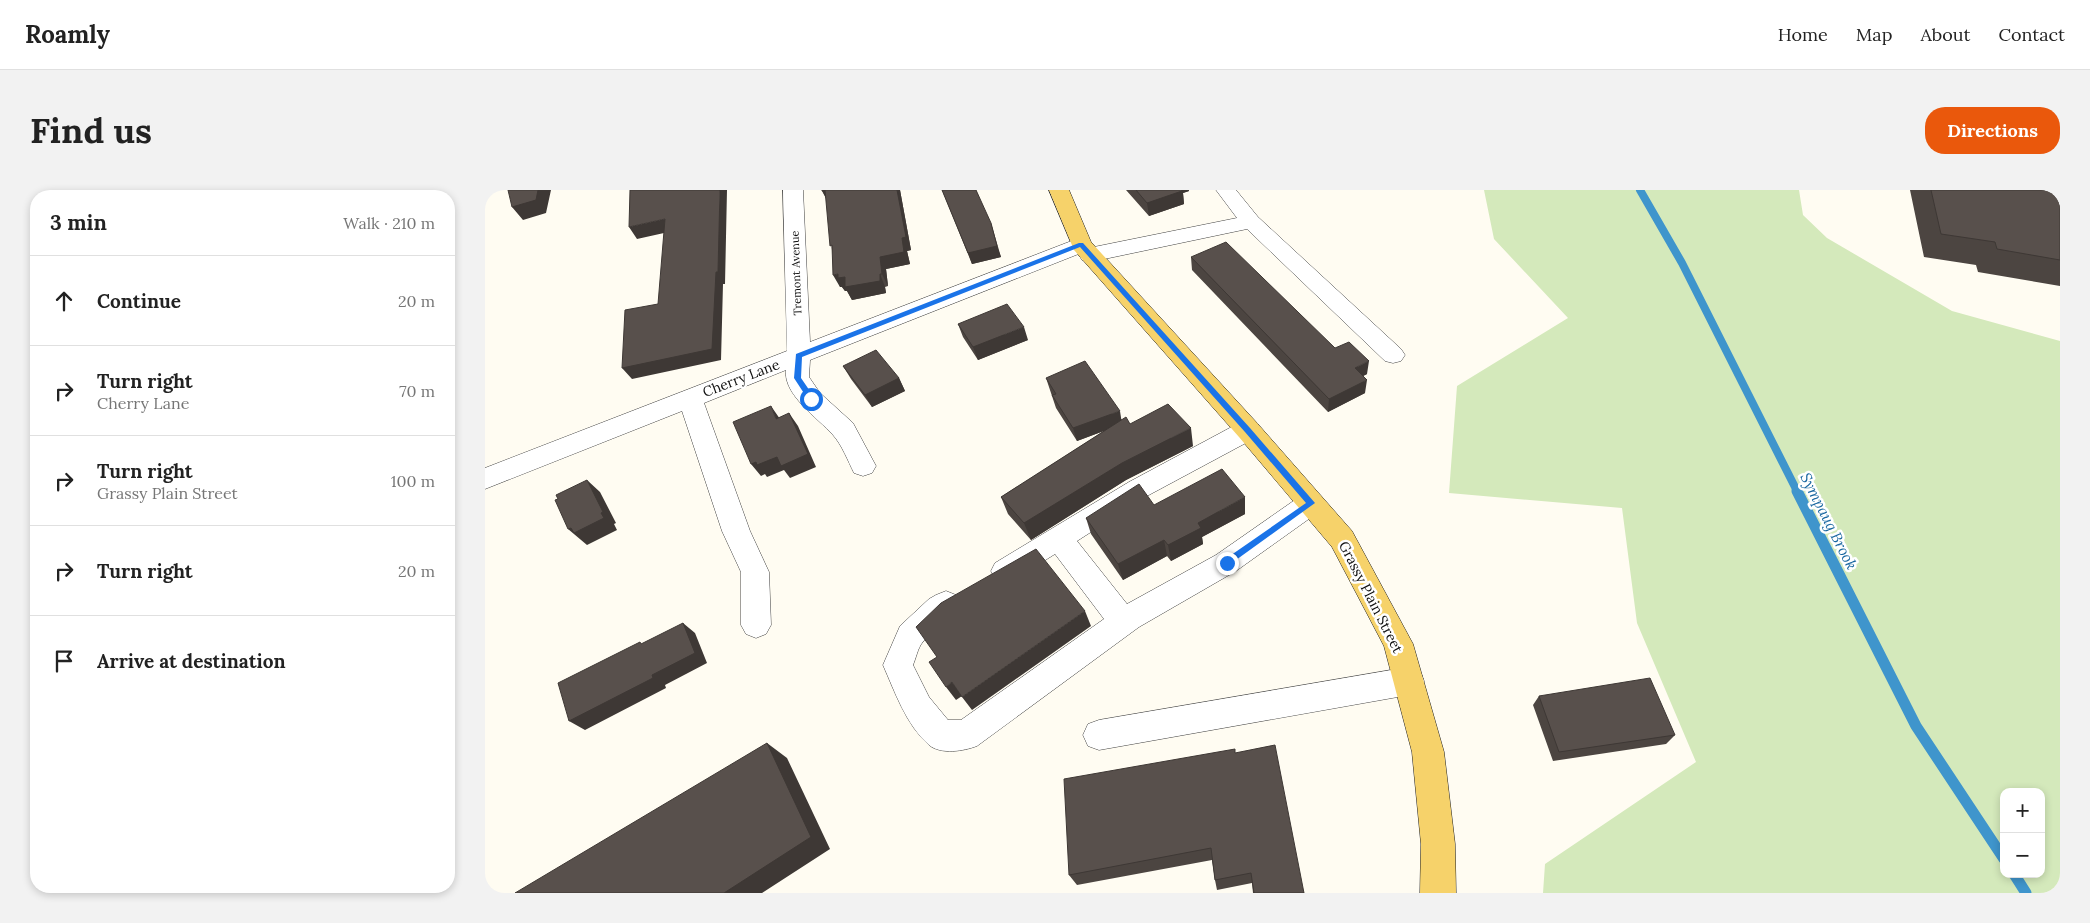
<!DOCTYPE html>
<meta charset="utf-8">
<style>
:root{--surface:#fff;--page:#f2f2f2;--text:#222;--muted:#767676;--line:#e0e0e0;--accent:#ea580c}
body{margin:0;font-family:Lora,serif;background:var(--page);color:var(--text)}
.controls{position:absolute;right:15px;bottom:15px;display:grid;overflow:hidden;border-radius:10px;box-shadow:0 2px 8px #0003}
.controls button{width:45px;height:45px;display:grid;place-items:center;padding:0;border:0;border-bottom:1px solid var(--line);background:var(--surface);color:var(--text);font:25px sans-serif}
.stop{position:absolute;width:15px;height:15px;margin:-11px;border:4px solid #1a73e8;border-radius:50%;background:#fff}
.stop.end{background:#1a73e8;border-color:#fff;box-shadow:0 1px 5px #0008}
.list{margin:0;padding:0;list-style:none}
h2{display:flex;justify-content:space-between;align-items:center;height:65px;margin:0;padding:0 20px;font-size:21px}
h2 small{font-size:16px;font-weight:400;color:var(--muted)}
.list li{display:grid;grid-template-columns:32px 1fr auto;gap:15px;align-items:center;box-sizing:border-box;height:90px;padding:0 20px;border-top:1px solid var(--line)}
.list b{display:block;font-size:19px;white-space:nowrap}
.list p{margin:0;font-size:16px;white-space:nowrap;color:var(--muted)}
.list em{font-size:16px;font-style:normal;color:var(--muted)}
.icon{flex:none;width:28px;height:28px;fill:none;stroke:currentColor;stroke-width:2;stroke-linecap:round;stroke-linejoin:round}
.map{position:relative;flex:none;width:1575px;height:703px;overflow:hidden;border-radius:20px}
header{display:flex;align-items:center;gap:30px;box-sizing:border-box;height:70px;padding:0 25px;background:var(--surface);border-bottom:1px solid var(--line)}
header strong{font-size:24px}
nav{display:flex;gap:28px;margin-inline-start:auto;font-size:18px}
.intro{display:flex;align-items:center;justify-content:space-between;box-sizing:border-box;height:120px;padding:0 30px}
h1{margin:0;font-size:35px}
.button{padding:12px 22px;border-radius:20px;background:var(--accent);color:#fff;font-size:18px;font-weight:700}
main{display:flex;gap:30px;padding:0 30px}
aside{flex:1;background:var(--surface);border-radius:20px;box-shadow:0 2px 8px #0003}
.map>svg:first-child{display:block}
.green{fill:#d4e9bb;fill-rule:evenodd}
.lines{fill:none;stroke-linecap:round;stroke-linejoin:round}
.stream-far1{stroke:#3f95cc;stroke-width:8}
.stream{stroke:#3f95cc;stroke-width:11}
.minor-casing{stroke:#424242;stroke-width:1}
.major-casing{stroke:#202020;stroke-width:1}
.minor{fill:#fff;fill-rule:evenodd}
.major{fill:#f6d26a;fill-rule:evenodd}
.wall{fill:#4c4541}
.shaded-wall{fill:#3e3835}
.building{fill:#58504c;stroke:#3e3835}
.route{fill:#1a73e8}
.labels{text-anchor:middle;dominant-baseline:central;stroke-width:5;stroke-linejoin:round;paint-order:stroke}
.far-street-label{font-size:11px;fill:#0f0f0f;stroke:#fff}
.street-label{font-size:14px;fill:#0f0f0f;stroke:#fff}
.water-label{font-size:15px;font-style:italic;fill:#1967a0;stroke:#fff}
</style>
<header>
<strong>Roamly</strong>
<nav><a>Home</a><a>Map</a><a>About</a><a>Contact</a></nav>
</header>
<div class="intro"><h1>Find us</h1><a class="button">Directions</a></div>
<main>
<aside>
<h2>3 min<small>Walk · 210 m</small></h2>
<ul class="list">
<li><svg class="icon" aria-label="ahead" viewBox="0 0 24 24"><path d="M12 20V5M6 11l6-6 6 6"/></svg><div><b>Continue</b></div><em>20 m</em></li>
<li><svg class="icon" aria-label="right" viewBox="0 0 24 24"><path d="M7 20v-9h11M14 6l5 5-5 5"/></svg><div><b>Turn right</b><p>Cherry Lane</p></div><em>70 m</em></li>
<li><svg class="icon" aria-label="right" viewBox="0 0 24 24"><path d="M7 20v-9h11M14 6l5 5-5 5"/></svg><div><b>Turn right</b><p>Grassy Plain Street</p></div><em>100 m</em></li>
<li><svg class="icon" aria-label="right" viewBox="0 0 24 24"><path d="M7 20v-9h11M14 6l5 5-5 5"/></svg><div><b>Turn right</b></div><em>20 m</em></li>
<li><svg class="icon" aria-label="arrive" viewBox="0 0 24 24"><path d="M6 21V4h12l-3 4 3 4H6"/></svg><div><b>Arrive at destination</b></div></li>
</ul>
</aside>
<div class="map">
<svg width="1575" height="703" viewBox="0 0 1575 703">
<rect width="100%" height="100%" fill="#fffcf2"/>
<path class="green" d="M999,0H1314L1318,25L1342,48L1467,121L1575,151V703H1058L1060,674L1211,572L1152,433L1137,318L964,303L972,196L1083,128L1009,49ZM1519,602H1556V684H1519Z"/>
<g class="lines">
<path class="stream-far1" d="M1155,0L1197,73L1313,303"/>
<path class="stream" d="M1312,301L1431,536L1519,669
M1529,684L1541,703"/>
<defs>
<path id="minor" d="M298,0H318L325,152L589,50L596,48L603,50L607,55L604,58L752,28L731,0H751L773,27L916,159L920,165L916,171L908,173L900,171L762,39L605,72L597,70L594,65L596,63L325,170L324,187L335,203L368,233L391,276L387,283L378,286L369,283C363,271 357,255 348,245C333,228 298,205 301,180L219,213L265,341L284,382L286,435L281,444L271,448L261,444L256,435V382L237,341L197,221L0,299V278L302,161Z
M763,231L772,233L776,240L772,247L662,306L592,351L642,414L731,365L817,305L826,302L835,305L839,313L835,321L751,381L654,437L492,556C479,561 456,565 444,555C421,535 410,502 398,475L415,436L444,409L451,405L461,401L471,405L475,414C468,430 448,438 437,453C433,458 431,468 428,475L444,507L463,530H476L619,429L570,364L530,389L520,393L510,389L506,381L510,373L644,292L754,233Z
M924,477L935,481L939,491L935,501L924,505L614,560L603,556L598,545L603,534L614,530Z"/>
<path id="major" d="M564,0H584L606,52L772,233L867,341L928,454L959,562L970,654L971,703H935L936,654L927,562L899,456L847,357L754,247L589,60Z"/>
</defs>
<use href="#minor" class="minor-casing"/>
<use href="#major" class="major-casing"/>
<use href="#minor" class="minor"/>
<use href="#major" class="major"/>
</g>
<path class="wall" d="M337,0H415L426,60L422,61L425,74L401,79L403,96L400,97L401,103L367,110L362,101H360L357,97H355L347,60L341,8Z
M457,0H491L516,67L487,74Z
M641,0H704V1L698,3L699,14L664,26Z
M1425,0H1575V96L1493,82L1491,75L1439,67Z
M706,67L850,158L882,184L878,186L880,203L843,222L707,80Z
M473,134L543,150L493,170L478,147Z
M358,176L414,188L420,201L387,217L366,189Z
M561,188L645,234L708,256L641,290L546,350L523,324L516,307L619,241L592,251L571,218Z
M669,315L760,324L717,347L718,354L686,371L682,366L638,390L606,344L601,328Z
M1054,506L1190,545L1181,554L1068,571L1048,515Z
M750,563L819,703H768L767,693L732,700L730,690L727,670L592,695L584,685Z"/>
<path class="shaded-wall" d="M53,0H66L61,23L38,30L27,17Z
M235,0H242L240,94H238L236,170L147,189L137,178L231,82Z
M340,0L344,14L337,1Z
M412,0H415L426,60L422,61L425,74L401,79L403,96L397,84L395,67L417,48Z
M690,0H704V1L698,3L699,14L664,26L662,13Z
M180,29L188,41L152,49L144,37Z
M506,33L516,67L487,74L483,63Z
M353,84H395L400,97L401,103L367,110L362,101H360L357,97H355L348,85Z
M539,137L543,150L493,170L488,157Z
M884,171L882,184L868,191L870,178Z
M414,188L420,201L387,217L380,205Z
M882,190L880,203L843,222L844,209Z
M286,216L295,229H291Z
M635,221L637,234L592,251L588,238Z
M304,223L313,236L331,277L305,288L299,280L282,287L280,284L276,286L266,274Z
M706,238L708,256L641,290L546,350L539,333L637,273Z
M102,290L115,302L131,333L129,334L132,340L102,355L83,339L116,323Z
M760,307V324L717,347L718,354L686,371L683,355L713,333Z
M679,350L682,366L638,390L633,374Z
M600,421L606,436L487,520L477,507Z
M198,433L210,443L222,473L180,495L181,498L100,540L84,531Z
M467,492L477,506L471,510L461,497Z
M282,553L302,568L345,659L277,703H239Z"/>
<path class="building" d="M23,0H53L51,10L27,17Z
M145,0H235L233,82H231L227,159L137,178L140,120L173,114L180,29L144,37Z
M337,0H412L421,47L417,48L419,62L395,67L397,84H395V91L360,97V87L353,88V84L348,85L347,55L345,56L340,0L337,1Z
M457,0H491L506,33L512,56L483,63Z
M651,0H697V1L662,13Z
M1446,0H1575V70L1512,59L1510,52L1456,44Z
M741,52L850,158L864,152L884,171L870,178L882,190L844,209L706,67Z
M522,114L539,137L488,157L473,134Z
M391,160L414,188L380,205L358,176Z
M600,171L635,221L588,238L567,205L571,204L561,188Z
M683,214L706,238L637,273L539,333L516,307L641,227L645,234Z
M286,216L291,229L304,223L323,264L296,276L292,267L272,275L271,272L266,274L248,232Z
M737,279L760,307L713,333L716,338L683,355L679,350L633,374L601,328L654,294L669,315Z
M102,290L118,322L116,323L119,328L89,343L86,338L83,339L70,310L73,309L71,305Z
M551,359L600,421L477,507L467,492L461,497L444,472L452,467L431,437L456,413Z
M198,433L210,463L167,485L168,488L84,531L73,493L155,452L156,454Z
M1165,488L1190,545L1074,562L1054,506Z
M282,553L326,647L239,703H30Z
M790,555L819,703H769L766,683L730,690L726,658L584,685L579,589L750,559V563Z"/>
<path class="route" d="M594,53H598L765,238L830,313L744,375H739V370L821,313L760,242L595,57L317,167L316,188L329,207V211H324L309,188L311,164Z"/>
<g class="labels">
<g class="far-street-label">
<text transform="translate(311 83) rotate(-92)">Tremont Avenue</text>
</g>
<g class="street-label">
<text transform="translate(256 188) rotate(-21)">Cherry Lane</text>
<text transform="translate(886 407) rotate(63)">Grassy Plain Street</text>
</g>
<g class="water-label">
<text transform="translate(1344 331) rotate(63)">Sympaug Brook</text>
</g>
</g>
</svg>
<div class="controls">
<button>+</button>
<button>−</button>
</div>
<div class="stop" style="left:326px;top:209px"></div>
<div class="stop end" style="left:742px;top:373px"></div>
</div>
</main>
